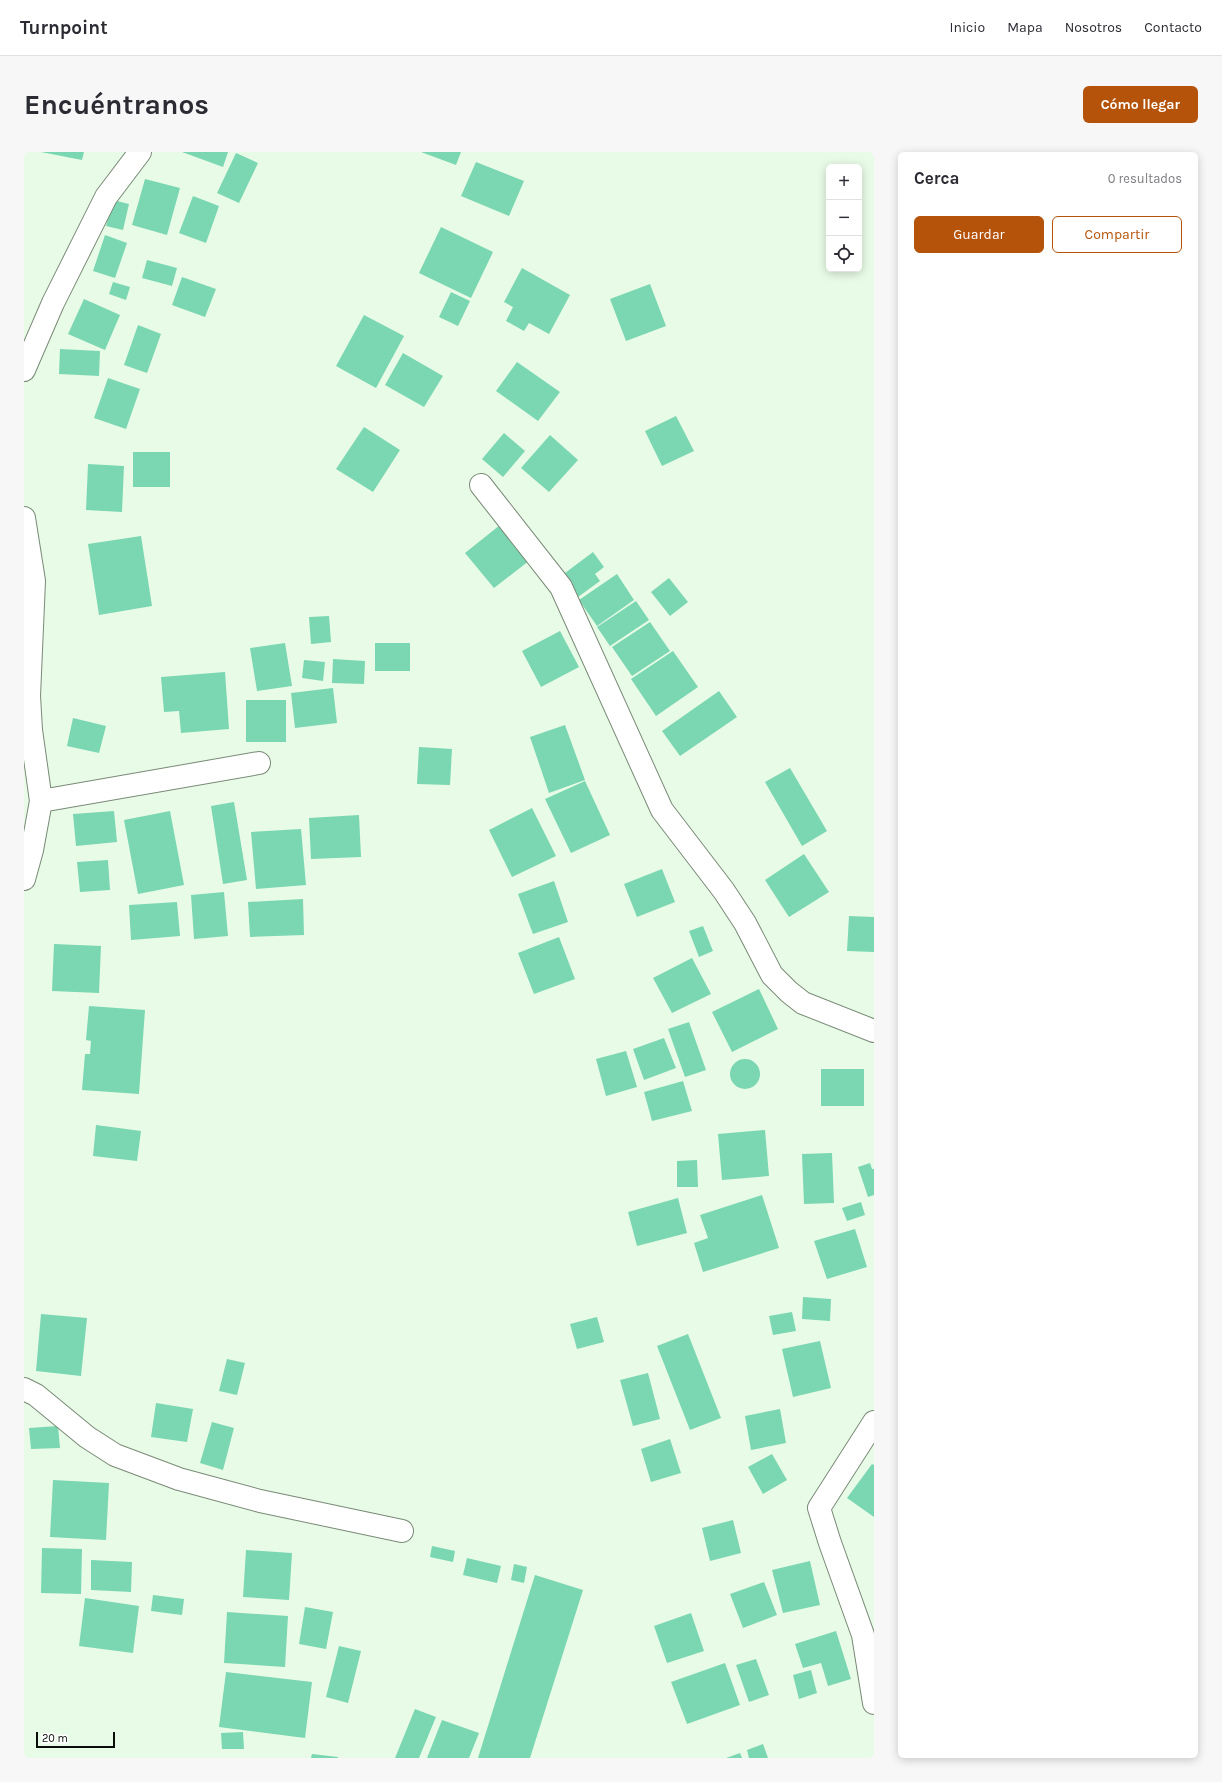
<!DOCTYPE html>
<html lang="es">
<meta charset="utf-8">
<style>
:root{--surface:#fff;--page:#f7f7f7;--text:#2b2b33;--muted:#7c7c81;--line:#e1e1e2;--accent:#b45309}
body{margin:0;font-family:Karla,sans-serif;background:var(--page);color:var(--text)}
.controls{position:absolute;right:12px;top:12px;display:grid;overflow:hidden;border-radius:6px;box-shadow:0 2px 10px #0003}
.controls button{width:36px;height:36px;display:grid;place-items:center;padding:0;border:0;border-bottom:1px solid var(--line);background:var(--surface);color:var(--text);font:20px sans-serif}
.scale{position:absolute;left:12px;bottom:10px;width:79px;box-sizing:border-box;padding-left:4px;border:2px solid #090f08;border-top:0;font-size:11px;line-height:14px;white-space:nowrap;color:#090f08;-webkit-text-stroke:3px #fff;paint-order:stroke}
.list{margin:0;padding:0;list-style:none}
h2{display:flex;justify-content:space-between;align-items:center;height:52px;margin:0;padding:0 16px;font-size:17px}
h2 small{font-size:13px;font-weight:400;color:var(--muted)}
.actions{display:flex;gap:8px;padding:12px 16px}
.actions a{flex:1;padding:9px 0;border:1px solid var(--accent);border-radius:6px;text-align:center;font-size:14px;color:var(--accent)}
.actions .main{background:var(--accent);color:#fff}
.icon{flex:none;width:22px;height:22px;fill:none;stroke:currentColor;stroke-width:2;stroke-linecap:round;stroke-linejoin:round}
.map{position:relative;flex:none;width:850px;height:1606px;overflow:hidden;border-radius:6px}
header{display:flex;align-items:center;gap:24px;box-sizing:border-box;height:56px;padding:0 20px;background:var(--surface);border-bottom:1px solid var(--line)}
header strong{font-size:19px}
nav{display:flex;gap:22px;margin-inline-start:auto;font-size:14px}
.intro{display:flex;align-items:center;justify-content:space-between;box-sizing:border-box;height:96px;padding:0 24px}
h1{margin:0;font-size:28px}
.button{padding:10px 18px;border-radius:6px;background:var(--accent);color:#fff;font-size:14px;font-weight:700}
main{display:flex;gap:24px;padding:0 24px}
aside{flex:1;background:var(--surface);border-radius:6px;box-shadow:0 2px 10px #0003}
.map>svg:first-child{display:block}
.building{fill:#7ad7b2}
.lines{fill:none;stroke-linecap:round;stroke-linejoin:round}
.minor-casing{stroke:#798a77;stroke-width:24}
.minor{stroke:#fff;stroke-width:22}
</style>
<header>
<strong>Turnpoint</strong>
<nav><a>Inicio</a><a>Mapa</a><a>Nosotros</a><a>Contacto</a></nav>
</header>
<div class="intro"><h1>Encuéntranos</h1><a class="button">Cómo llegar</a></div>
<main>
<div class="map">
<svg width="850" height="1606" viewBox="0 0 850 1606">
<rect width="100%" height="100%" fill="#e8fbe6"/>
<path class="building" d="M17,0H60L58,8Z
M158,0H204L199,15Z
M397,0H437L432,13Z
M212,1L234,11L215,51L193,41Z
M452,10L500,29L485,64L437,44Z
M121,27L156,36L143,83L108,73Z
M169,44L195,54L182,91L155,81Z
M89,48L105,52L99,78L82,74Z
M417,75L469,100L447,146L395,121Z
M81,83L103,91L91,126L69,119Z
M123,108L153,116L148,134L118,126Z
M498,116L546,143L525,182L505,171L500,179L482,169L489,155L480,150Z
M158,125L192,137L181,165L148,153Z
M89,130L106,135L102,148L85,142Z
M626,132L642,174L602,189L586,147Z
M427,140L446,149L434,174L415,165Z
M60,147L96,163L81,198L44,182Z
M340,163L380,184L352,236L312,214Z
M114,173L137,182L123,221L100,213Z
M36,197L76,199L75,224L35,222Z
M379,201L419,224L400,255L361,233Z
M493,210L536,240L514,269L472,239Z
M84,226L116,237L102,277L70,266Z
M652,264L670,299L638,314L621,279Z
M340,275L376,298L349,340L312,317Z
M480,281L501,299L479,325L458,307Z
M526,283L554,308L525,340L497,316Z
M109,300H146V335H109Z
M64,312L100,314L98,360L62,358Z
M481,369L510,405L470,436L441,401Z
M117,384L128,454L75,463L64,392Z
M569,400L580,415L571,422L576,429L554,445L537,424Z
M593,422L610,448L573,474L555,448Z
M645,426L664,450L646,464L627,440Z
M612,449L625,468L586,494L573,475Z
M305,464L307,490L287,492L285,465Z
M626,470L646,499L608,524L588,495Z
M536,479L555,515L517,535L498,499Z
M261,491L268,534L233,539L226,496Z
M351,491H386V519H351Z
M649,499L674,535L632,564L607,527Z
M309,507L341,509L340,532L308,531Z
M280,508L301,510L299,529L278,526Z
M201,520L205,577L157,581L155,559L140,560L137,525Z
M309,536L313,571L271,576L267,541Z
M695,539L713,565L656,604L638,579Z
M222,548H262V590H222Z
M49,566L82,574L75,601L43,594Z
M541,573L561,628L525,641L506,585Z
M395,595L428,597L426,633L393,632Z
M766,616L803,679L778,694L741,630Z
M561,629L586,683L547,701L521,647Z
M210,650L223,728L199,732L187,654Z
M508,656L532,704L488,725L465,678Z
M90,659L93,690L52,694L49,662Z
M146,659L160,733L114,742L100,668Z
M335,663L337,705L287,707L285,666Z
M277,677L282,733L232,737L227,680Z
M780,702L805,740L765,765L741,728Z
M84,708L86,738L56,740L53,710Z
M638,717L651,750L613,765L600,732Z
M530,729L544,770L509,782L494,742Z
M200,740L204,784L170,787L167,743Z
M279,747L280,783L226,785L224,750Z
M153,750L156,784L107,788L105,753Z
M825,764L850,765V800L823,799Z
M679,774L689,799L675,805L665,779Z
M535,785L551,827L510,842L494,801Z
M30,792L77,794L75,841L28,839Z
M668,806L687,842L648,861L629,826Z
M735,837L754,877L708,900L688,860Z
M65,854L121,858L115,942L58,938L61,902H66L67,889L62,888Z
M665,870L682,918L661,925L644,877Z
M640,886L652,916L620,928L609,897Z
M602,899L613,935L582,944L572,907Z
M706 922a15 15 0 1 1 30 0a15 15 0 1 1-30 0Z
M797,917H840V954H797Z
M659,929L668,959L628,969L620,940Z
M72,973L117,979L113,1009L69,1004Z
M741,978L745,1024L698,1028L694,982Z
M808,1001L810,1051L780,1052L778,1002Z
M673,1008L674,1035H653V1009Z
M846,1011L848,1017H850V1043L844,1045L834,1015Z
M738,1043L755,1096L679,1120L670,1091L684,1086L676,1063Z
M654,1046L663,1081L613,1094L604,1060Z
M837,1050L841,1063L823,1069L818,1056Z
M831,1077L843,1115L803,1127L790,1089Z
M779,1145L807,1147L806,1169L778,1167Z
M768,1160L772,1179L749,1183L745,1164Z
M17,1162L63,1166L57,1224L12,1219Z
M573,1165L580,1190L553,1197L546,1172Z
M664,1182L697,1266L666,1278L633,1194Z
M796,1189L807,1236L769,1245L758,1197Z
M203,1207L221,1211L213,1243L195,1239Z
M624,1221L636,1267L609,1274L596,1228Z
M132,1251L169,1257L163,1290L127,1285Z
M756,1257L762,1291L727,1298L721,1264Z
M188,1270L210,1276L199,1318L176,1311Z
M34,1274L36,1296L7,1297L5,1276Z
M646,1287L657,1321L627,1330L617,1297Z
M748,1302L763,1328L739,1342L724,1315Z
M848,1312L850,1313V1365L823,1346Z
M29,1328L85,1331L82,1388L26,1385Z
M709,1368L717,1401L686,1409L678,1376Z
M408,1394L431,1399L429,1410L406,1405Z
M18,1396L58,1397L57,1442L17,1441Z
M222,1398L268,1401L265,1448L219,1445Z
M443,1406L477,1414L473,1431L439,1423Z
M67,1408L108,1410L107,1440L67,1438Z
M786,1409L796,1453L759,1461L748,1418Z
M490,1412L503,1415L500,1431L487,1428Z
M511,1423L559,1438L506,1606H454Z
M740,1430L753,1463L719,1476L706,1442Z
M129,1443L160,1447L158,1463L127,1459Z
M61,1446L115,1454L109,1501L55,1494Z
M281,1455L309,1460L302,1497L275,1492Z
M203,1460L264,1464L261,1515L200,1511Z
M667,1461L680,1499L643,1511L630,1474Z
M812,1479L827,1527L804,1534L797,1511L779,1516L771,1492Z
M315,1494L337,1499L324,1551L302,1545Z
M732,1507L745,1543L725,1550L712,1513Z
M701,1511L716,1553L663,1572L647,1530Z
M787,1518L793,1541L775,1547L769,1523Z
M202,1520L288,1530L281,1586L195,1575Z
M391,1557L412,1565L395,1606H371Z
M418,1568L455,1581L445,1606H403Z
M219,1580L220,1597H198L197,1581Z
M739,1592L744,1606H725L723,1598Z
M716,1601L718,1606H702Z
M288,1602L314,1605V1606H287Z"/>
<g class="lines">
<defs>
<path id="minor" d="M0,218L29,151L82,45L116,0
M457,333L537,435L638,658L700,739L721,771L748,823L765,840L779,851L850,879
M0,366L10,429L5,544L7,578L17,649L8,698L0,727
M17,649L235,611
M0,1237L12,1243L63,1285L91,1303L155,1327L236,1349L378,1379
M850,1270L795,1356L806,1391L839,1483L850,1551"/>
</defs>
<use href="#minor" class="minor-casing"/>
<use href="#minor" class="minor"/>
</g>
</svg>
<div class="controls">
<button>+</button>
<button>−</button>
<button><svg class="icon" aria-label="locate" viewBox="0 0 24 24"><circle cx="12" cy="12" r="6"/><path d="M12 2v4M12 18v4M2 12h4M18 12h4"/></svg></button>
</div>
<div class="scale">20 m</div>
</div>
<aside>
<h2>Cerca<small>0 resultados</small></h2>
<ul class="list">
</ul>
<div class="actions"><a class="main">Guardar</a><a>Compartir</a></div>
</aside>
</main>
